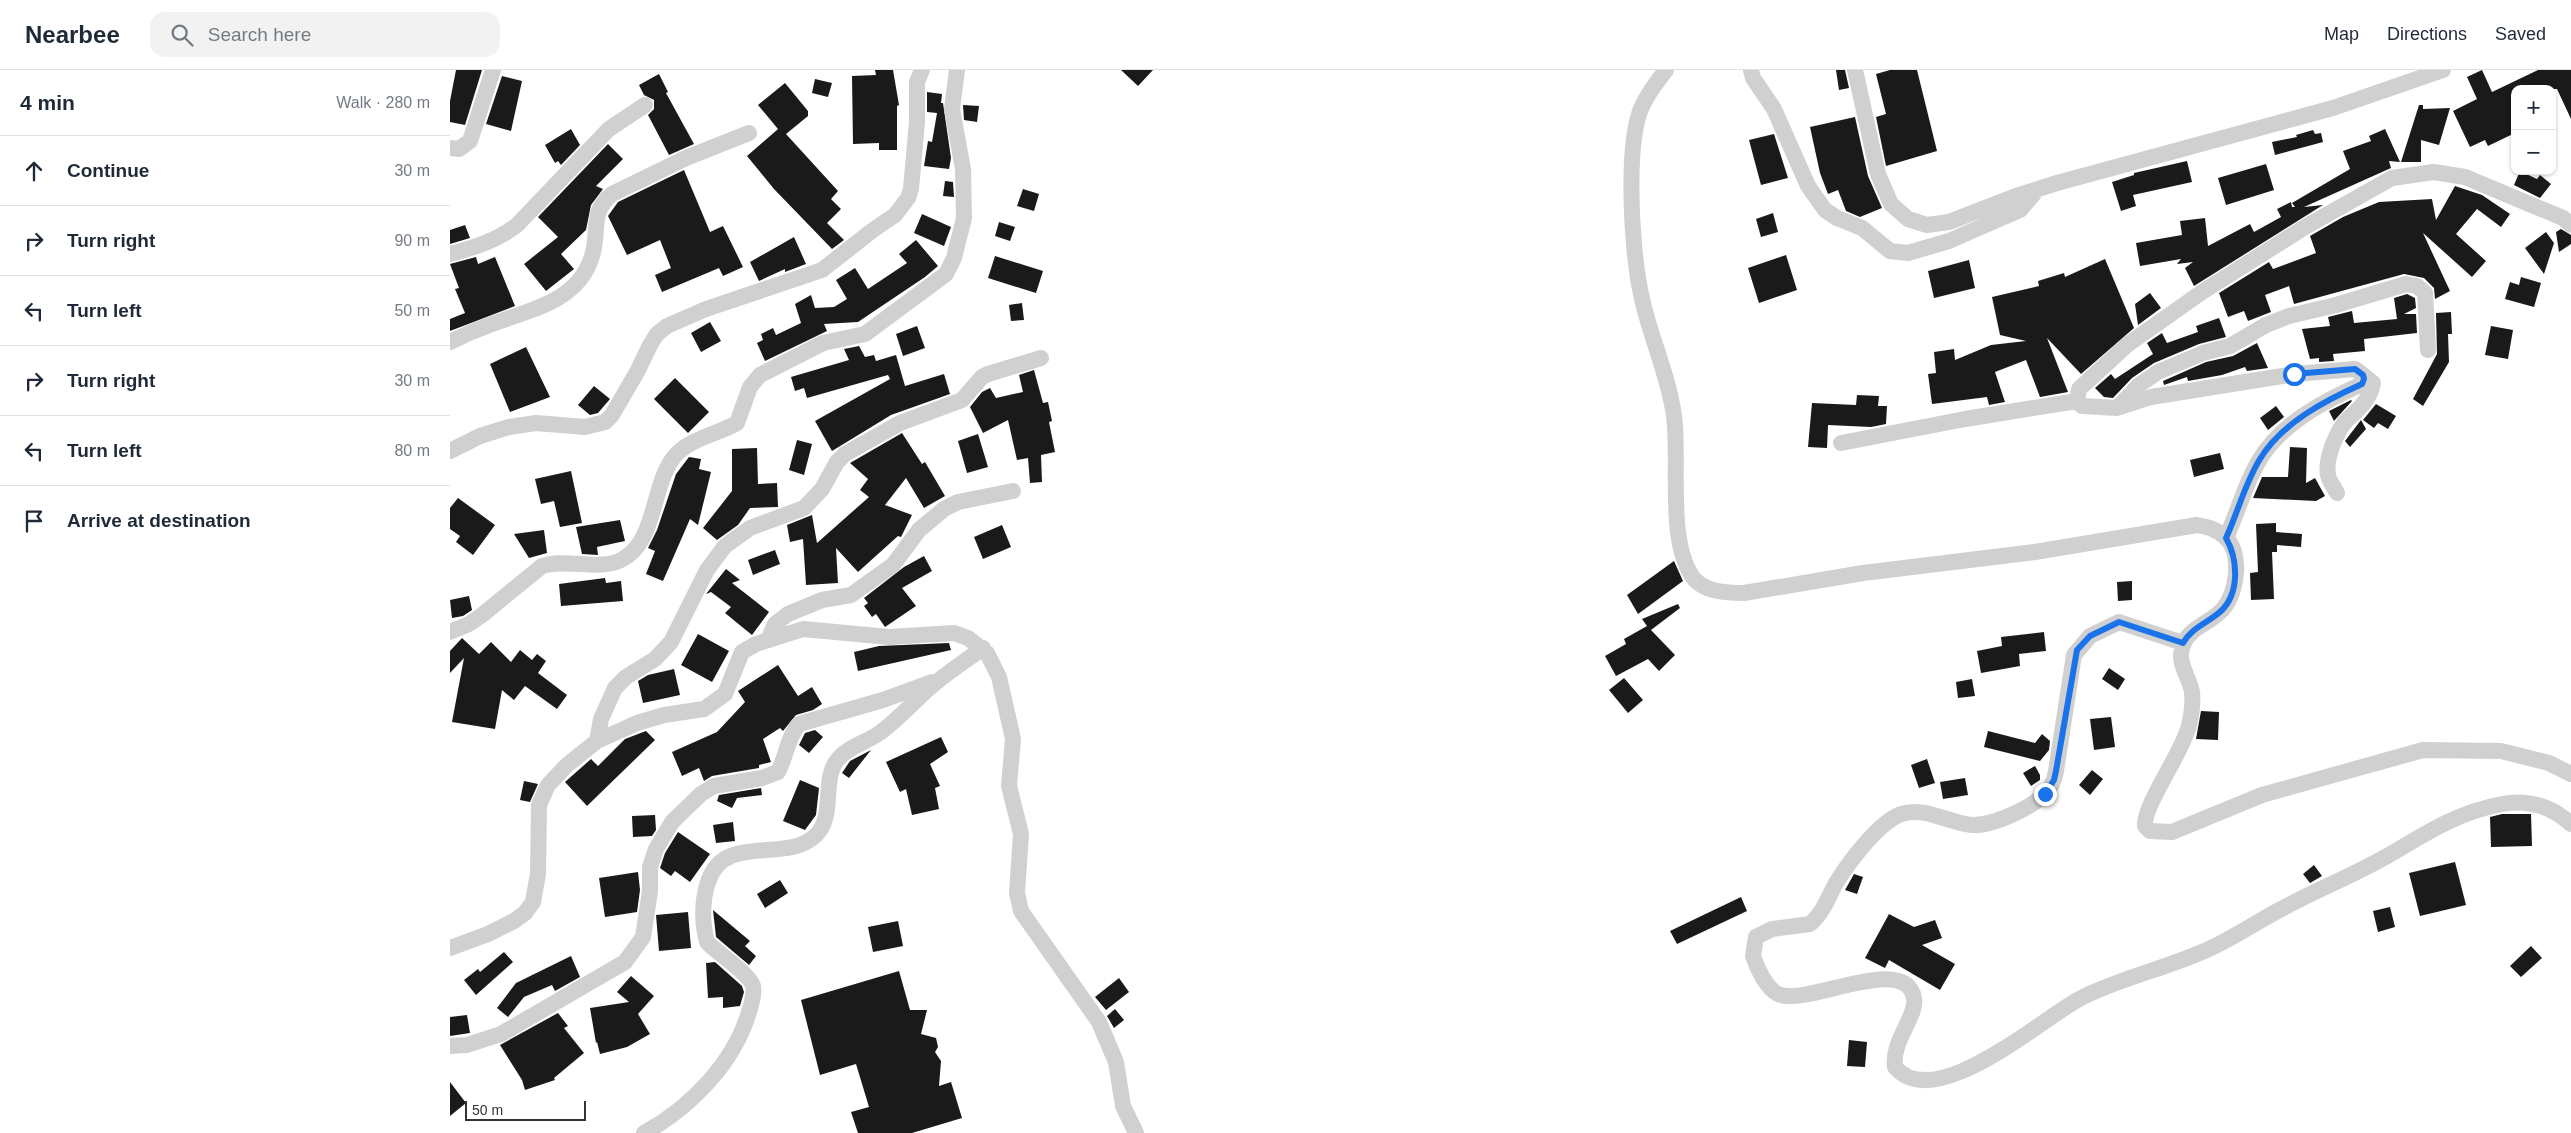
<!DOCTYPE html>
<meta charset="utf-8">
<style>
:root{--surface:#fff;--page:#f2f2f3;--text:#1f2937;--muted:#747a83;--line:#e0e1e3}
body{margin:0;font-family:Helvetica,sans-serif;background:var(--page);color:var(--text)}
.controls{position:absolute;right:15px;top:15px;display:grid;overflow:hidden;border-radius:10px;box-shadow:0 1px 4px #0004}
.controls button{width:45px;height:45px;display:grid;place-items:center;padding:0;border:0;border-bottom:1px solid var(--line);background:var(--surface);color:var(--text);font:25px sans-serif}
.scale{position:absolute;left:15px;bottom:12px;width:121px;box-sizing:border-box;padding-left:5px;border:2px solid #333;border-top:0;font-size:14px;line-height:18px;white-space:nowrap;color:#333;-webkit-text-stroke:4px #fff;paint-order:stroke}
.stop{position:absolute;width:15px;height:15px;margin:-11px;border:4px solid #1a73e8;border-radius:50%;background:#fff}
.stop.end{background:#1a73e8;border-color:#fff;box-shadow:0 1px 5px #0008}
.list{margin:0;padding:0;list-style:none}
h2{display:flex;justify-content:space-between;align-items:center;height:65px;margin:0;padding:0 20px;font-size:21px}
h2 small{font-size:16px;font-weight:400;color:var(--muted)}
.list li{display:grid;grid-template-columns:32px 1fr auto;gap:15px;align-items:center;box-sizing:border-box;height:70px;padding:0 20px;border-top:1px solid var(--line)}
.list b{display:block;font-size:19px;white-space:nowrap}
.list em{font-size:16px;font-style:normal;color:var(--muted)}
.icon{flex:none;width:28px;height:28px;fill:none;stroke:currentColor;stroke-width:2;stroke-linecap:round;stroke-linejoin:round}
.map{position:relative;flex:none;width:2121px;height:1063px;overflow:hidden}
header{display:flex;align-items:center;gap:30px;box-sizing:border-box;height:70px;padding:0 25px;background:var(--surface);border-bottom:1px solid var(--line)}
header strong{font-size:24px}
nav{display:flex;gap:28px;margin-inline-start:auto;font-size:18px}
.search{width:350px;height:45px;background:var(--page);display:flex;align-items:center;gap:12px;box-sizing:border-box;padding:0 18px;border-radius:15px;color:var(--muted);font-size:19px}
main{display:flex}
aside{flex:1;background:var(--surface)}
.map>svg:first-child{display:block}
.building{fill:#1a1a1a}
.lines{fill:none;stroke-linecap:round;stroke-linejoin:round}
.street{stroke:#d0d0d0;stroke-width:16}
.route{stroke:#1a73e8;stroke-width:6}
</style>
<header>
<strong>Nearbee</strong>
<div class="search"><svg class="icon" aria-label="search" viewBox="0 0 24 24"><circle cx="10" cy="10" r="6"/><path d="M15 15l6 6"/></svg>Search here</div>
<nav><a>Map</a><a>Directions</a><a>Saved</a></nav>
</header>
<main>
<aside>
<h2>4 min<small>Walk · 280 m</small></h2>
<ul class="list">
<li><svg class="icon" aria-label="ahead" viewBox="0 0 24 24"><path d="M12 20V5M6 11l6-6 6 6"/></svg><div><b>Continue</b></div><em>30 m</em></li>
<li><svg class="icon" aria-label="right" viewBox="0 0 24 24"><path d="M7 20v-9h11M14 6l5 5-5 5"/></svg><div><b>Turn right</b></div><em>90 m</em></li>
<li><svg class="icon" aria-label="left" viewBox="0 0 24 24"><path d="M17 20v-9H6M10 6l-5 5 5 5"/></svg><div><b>Turn left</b></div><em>50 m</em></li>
<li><svg class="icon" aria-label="right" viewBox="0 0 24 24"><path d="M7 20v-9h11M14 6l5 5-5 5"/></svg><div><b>Turn right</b></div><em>30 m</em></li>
<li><svg class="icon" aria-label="left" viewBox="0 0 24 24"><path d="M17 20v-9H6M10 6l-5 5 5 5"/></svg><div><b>Turn left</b></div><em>80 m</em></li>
<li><svg class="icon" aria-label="arrive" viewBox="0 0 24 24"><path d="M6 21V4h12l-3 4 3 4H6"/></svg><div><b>Arrive at destination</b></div></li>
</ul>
</aside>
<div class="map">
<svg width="2121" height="1063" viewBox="0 0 2121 1063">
<rect width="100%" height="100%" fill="#fff"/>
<path class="building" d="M6,0H32L15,55L0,52V31Z
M425,0H443L449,35L447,36V80H429V73L403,74L402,6L426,5Z
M671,0H703L688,16Z
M1386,0H1395L1399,18L1389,20Z
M1440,0H1467L1487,81L1436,96L1426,47L1436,44L1426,4Z
M2032,0L2042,22L2088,0H2121V49L2107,19H2065V63L2038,76L2035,70L2020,77L2003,41L2027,29L2017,7Z
M209,4L218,22L216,23L244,74L219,85L198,45L204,39V30L194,25L189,15Z
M52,6L72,11L61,61L36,54Z
M365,9L382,13L378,27L362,23Z
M335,13L358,41V46L336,64L388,121L381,129L391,139L377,153L394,170L382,179L324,119L297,86L328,59L308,35Z
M477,22L492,24L491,33H493L501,88L499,99L474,96L478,71L482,72L487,43L477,42Z
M513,35L529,36L527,52L514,50Z
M1969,35H1973V39L2000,38L1989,75L1971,70V92H1951Z
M1405,47L1418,106L1432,138L1410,147L1396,141L1388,120L1378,124L1370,103L1360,57Z
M121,59L130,75L111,95L108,91L105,93L95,75Z
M1935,59L1950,92L1939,91L1941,98L1854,137L1873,135L1744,216L1735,198L1743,192L1727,194L1731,189L1690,196L1686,173L1732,165L1730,151L1755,148L1758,176L1800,154L1804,162L1831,147L1827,139L1841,132L1842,137H1845L1842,133L1900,99L1893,81L1921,71L1919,66Z
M1863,60L1865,64L1871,63L1873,72L1825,85L1822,72L1847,67L1846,65Z
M1324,64L1338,108L1311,115L1299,70Z
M158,74L173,89L146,116L153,119L141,135L136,160L111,184L124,199L96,221L74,194L108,167L88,147Z
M1737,91L1742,112L1683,125L1686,136L1671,141L1662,112L1684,105V103Z
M1816,94L1824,120L1776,135L1768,108Z
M234,100L260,162L273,156L293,197L273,206L269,198L212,222L205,205L221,198L210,170L177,185L158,146L168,132Z
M2070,101L2087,109L2090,105L2101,114L2090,128L2064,115Z
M495,111L503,112L504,127L493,126Z
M2005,116L2032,125L2060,144L2051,157L2027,139L2006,164L2036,191L2022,207L1973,163L2000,221L1985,229L1984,218L1974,208L1954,204L1844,234L1839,216L1815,225L1821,242L1798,251L1794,241L1778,247L1769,223L1819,192L1823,199L1866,183L1860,166L1893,147L1929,132L1982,129L1986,150Z
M573,119L589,124L584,141L567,136Z
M1323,143L1328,162L1311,167L1306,149Z
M472,144L501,157L494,176L464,163Z
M549,152L565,157L560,171L545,166Z
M15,155L20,168L0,174V160Z
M2111,159L2121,165V174L2109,182L2106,162Z
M2096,162L2104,173L2094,204L2075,178Z
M344,167L356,194L335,202V199L309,211L300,192Z
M466,170L488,196L475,207L408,252L374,254L377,261L315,291L307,273L313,270L311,264L323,258L326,265L351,253L345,234L361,225L365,238L384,237L397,229L386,210L405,198L418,219L457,193L449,184Z
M1336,185L1347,220L1309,233L1298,198Z
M545,186L593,201L586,223L538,208Z
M26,187L28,194L45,187L65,236L0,261V249L15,243L5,219L9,218L0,194Z
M1655,189L1684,258L1631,304L1597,268L1618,322L1590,327L1576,290L1545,302L1555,332L1539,335L1537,327L1482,334L1478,304L1486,303L1484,282L1504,279L1505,290L1541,275L1576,271L1550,265L1542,227L1589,216L1588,211L1614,203L1615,207Z
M1519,190L1525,218L1484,228L1478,201Z
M2071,207L2091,213L2084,237L2055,229L2060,212L2069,215Z
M1700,223L1711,238L1688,255L1685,234Z
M1957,224L1965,228L1966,238L1954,244H1966L1967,263L1914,269L1915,281L1883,284L1884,291L1869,292V288L1860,289L1852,259L1880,256L1878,247L1902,241L1904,253L1947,249L1944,228Z
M572,233L574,250L561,251L559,235Z
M2001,242L2002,264H1998L1999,292L1973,336L1963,329L1987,284L1986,243Z
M1769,248L1776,267L1749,274L1704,293L1682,308L1663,328L1654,327L1645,318L1661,304L1665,309L1703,284L1697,273L1712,263L1717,273L1748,262L1746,256Z
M260,252L271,271L251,282L241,263Z
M467,256L475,278L453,286L446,264Z
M2041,256L2063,260L2058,289L2035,285Z
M1807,273L1818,298L1797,301L1795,297L1772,305L1738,311L1737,307L1714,315L1713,311L1756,292L1783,286Z
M409,276L415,287L424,285L426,291L446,285L455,316L494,304L500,324L441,345L382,381L365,351L440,309L438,305L357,328L354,318L345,321L341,307L399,290L394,279Z
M76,277L100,327L60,342L40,294Z
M584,300L593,333L598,332L602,351L599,352L605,382L591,385L592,412L580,413L578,388L567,390L558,350L533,363L520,337L532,322L540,318L546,328L573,322L569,305Z
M225,308L259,342L238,363L204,329Z
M144,316L160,329L148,343L140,345L128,335Z
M1407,325L1429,326L1428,336H1437L1436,354L1421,357L1378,355L1377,378L1358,377L1362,333L1406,335Z
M1901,330L1902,331L1884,351L1879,341Z
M1926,334L1946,346L1938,359L1928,353L1924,358L1913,350Z
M1826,336L1834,347L1818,360L1810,348Z
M1911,350L1916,359L1900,377L1895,371Z
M452,363L472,394L475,392L495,426L474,438L456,408L435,435L462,445L451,467L448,466L408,502L386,478L388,513L356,515L353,469L340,472L337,455L362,445L367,473L419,427L410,420L418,409L400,393Z
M528,364L538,397L517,403L508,371Z
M347,370L362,374L354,405L339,400Z
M1840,377L1857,378L1856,413L1865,408L1875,426L1866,431L1803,428L1812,407H1838Z
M307,378L308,414L327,413L328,437L300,438L288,455L267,470L253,458L282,421V379Z
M1770,383L1774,399L1744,407L1740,390Z
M239,387L251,389L249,399L261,402L248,455L240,449L213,511L196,504L205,481L198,478L207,460L226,404Z
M121,401L132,453L110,457L104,431L91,434L85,409Z
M8,428L45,455L23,485L6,472L10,466L0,459V438Z
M170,450L175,471L147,477L148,485L132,484L126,457Z
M1826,453V462L1852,464L1851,477L1827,475V482H1822L1824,529L1801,530L1800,503L1808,502L1806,454Z
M552,455L561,477L533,489L524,467Z
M94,460L97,483L79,488L64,464Z
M325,480L330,494L303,505L298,490Z
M474,486L482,501L452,518L466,536L435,557L426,544L422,547L414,536L418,533L414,528L454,497Z
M1224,491L1233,511L1188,544L1177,525Z
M276,499L290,510L282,513L319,542L302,565L275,543L281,537L261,522L256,524Z
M155,508L156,513L171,511L173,531L111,536L109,514Z
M1682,511V530L1668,531L1667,512Z
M19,526L22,540L13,546L2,548L0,530Z
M1228,534L1230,538L1201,560L1225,585L1209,601L1198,589L1166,606L1155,586L1176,574L1174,569L1197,556L1192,549Z
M1594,562L1596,581L1569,584L1570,596L1531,603L1527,581L1552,576L1551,567Z
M248,564L279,581L262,612L231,595Z
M12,568L29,584L41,572L61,592L70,580L82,590L87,584L96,591L88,603L117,625L107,639L75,616L64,630L52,620L45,659L2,652L14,588L0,603V581Z
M499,573L501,580L408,601L404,582L429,576Z
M328,595L348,626L362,617L372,634L363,640L346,645L333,661L330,658L313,669L321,692L309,695V698L262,706L254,711L249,698L232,706L222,682L267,662L295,632L288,621Z
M1659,598L1675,609L1668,620L1652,609Z
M224,599L230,625L193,633L188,611L198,605Z
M1174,608L1193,630L1178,643L1159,620Z
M1522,609L1525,626L1508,628L1506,612Z
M1751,641L1769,642L1768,670L1746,669Z
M1661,647L1665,677L1644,680L1640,649Z
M365,660L373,667L359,683L349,675L355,663Z
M196,661L205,670L137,736L115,712L141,689L148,696L175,669Z
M1538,661L1585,673L1592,664L1600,671L1599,680L1590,691L1534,677Z
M491,667L498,682L480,694L490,716L485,718L489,739L462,745L456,719L450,722L436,692Z
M421,680L399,708L392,703L400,691Z
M1477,689L1485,713L1469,718L1461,695Z
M1585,696L1590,705V710L1581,716L1573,703Z
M1642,700L1653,709L1640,725L1629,715Z
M1515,708L1518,725L1493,729L1490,712Z
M350,710L369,718L366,745L355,760L333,751Z
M74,711L88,714L80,732L70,730Z
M311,718L312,725L287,728L282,738L267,731L269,725Z
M2052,744H2081L2082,776L2041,777L2040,747Z
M205,745L206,760L202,766L183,767L182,746Z
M283,752L285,771L266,773L263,755Z
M228,762L260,784L240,812L225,801L221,806L210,798L215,783Z
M2005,792L2016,835L1970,846L1959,803Z
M1864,795L1872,806L1860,813L1853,804Z
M188,802L190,820L187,842L155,847L149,808Z
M1404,804L1413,807L1407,824L1395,820Z
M330,810L338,823L315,838L307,824Z
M1291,827L1297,841L1227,874L1220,861Z
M1940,837L1945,857L1928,862L1923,841Z
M263,840L300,871L295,876L306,886L299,895L266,867Z
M238,842L241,878L209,881L206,845Z
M1439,844L1464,857L1485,850L1492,868L1472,875L1505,894L1490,920L1439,890L1435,898L1415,888Z
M448,851L453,876L423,882L418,857Z
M2081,876L2092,888L2071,907L2060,896Z
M54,882L63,892L26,925L14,910L28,899L30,902Z
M121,886L130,907L105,921L102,915L74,927L58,947L47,938L66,913Z
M265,892L292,916L294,922L290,936L273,938V927L258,928L256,893Z
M449,901L460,940H477L471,964L486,968L488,977L485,982L491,991L489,1016L501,1012L512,1048L462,1063H408L401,1042L419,1037L406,994L370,1005L351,930Z
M181,906L204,926L188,944L200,964L177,977L150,984L147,972L146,973L140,938L179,932L167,922Z
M669,908L679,922L656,940L645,927Z
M665,939L674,950L664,958L657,946Z
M108,943L118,956L114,958L134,983L104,1008L105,1010L75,1020L72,1010L50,975Z
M17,945L20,963L0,966V947Z
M1399,970L1417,972L1415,997L1397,996Z
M0,1012L16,1033L0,1046Z"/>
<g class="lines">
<path class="street" d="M1216,0C1206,13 1196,26 1190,41C1175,85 1182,192 1194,237C1203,273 1219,309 1224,346C1230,391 1217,469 1242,506C1252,522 1277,523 1294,523L1413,503L1585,482L1747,455C1757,457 1767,459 1775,467C1793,482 1787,525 1772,540C1759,554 1740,557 1733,575C1726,592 1739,606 1742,622C1743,631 1741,647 1739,656C1732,683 1693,736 1695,756L1700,761L1722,762L1812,725L1973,680L2051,681L2099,693L2121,704
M1301,0L1303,8L1324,39L1358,116L1375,140L1387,148L1412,158L1440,181L1458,183L1499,171L1570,140L1587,120
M1405,0L1428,104L1441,134L1458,149L1477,155L1499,152L1566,126L1607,113L1883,38L1993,0
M0,78L9,79L20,71L43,0
M0,184C26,177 46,171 67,155L159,59L195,35
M0,272C14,265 28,259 42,254C80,240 129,231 142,186C150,161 139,143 162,124L236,88L299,63
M1669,336L1689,315L1708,302L1753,283L1780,276L1816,255L1839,246L1886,235L1956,214L1967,216L1975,223L1978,280
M1391,373L1515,349L1627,331
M0,381L30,366L59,357L86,353L135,357L155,352L162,345L187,302L200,275L207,264L217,256L256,239L372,200L423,160L445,145L458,128L461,119L467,52V12L472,0
M1887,423C1884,417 1879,411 1878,405C1875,388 1887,359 1899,348C1909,339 1921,328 1923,313L1913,305
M1776,468C1788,442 1795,413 1810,389C1832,353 1874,331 1912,314L1914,309L1913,305L1905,299L1845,304L1701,327L1667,338L1632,336L1627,331L1629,319L1677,275L1752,222L1855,157L1942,108L1984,102L2015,107L2113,148L2121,155
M0,562L19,554L32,545L92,496C116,488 150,501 171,490C207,472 201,416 224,387C238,369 268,364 287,353L300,317L310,305L373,273L415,264L496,204L504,188L514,148L513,99L502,39L507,0
M318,570L325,554L338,544L372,530L401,525L443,495L469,460L494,439L508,432L563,421
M1733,573L1669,552L1640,566L1624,585L1606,701C1605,707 1603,713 1600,718C1588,736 1543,756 1522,755C1499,753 1474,736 1451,744C1428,753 1399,792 1386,813C1378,828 1373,843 1360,854L1322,859L1306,867L1303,886C1307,898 1316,918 1328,924C1357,937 1455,882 1464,928C1468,945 1441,971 1445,997C1485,1045 1592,948 1631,928C1672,907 1719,898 1761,878C1787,866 1811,849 1837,836C1871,818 1906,804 1939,785C1978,762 2006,743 2052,734C2078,729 2101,736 2121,754
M147,671L151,649L165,618L176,607L205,589L221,572L257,500L275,476L300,458L354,438L372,419L387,392L395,384L450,353L512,330L532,307L538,304L591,288
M0,878L38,864L64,851L75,843L83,832L88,804L89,735L98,715L117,695L147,671L187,653L214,645L254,639L275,624L292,582L306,574L353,559L439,567L504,563L518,568L537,583L549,607L563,669L559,716L571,764L567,823L571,841L649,952L666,992L673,1036L686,1063
M0,976L17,975L51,964L175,892L193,867L200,821V797L206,779L222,752L251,724L264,716L312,708L328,702C336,687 338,666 349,654L433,630L482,612
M194,1063C240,1038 284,993 299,942C301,935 305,924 303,916C299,903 268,884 257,872C252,853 252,831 258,812C274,762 335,794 365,766C387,746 370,708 389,688C399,676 418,672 431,662C447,650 460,636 475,622C493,605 514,592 533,578"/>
</g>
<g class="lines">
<path class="route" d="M1595,724L1604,710L1606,701L1627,580L1640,566L1669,552L1733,573C1742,557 1758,553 1771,541C1790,523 1788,489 1776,468C1788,442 1795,413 1810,389C1832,353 1874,331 1912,314L1914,309L1913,305L1905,299L1844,304"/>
</g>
</svg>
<div class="controls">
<button>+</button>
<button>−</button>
</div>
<div class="scale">50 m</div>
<div class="stop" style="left:1844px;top:304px"></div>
<div class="stop end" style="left:1595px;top:724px"></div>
</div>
</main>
